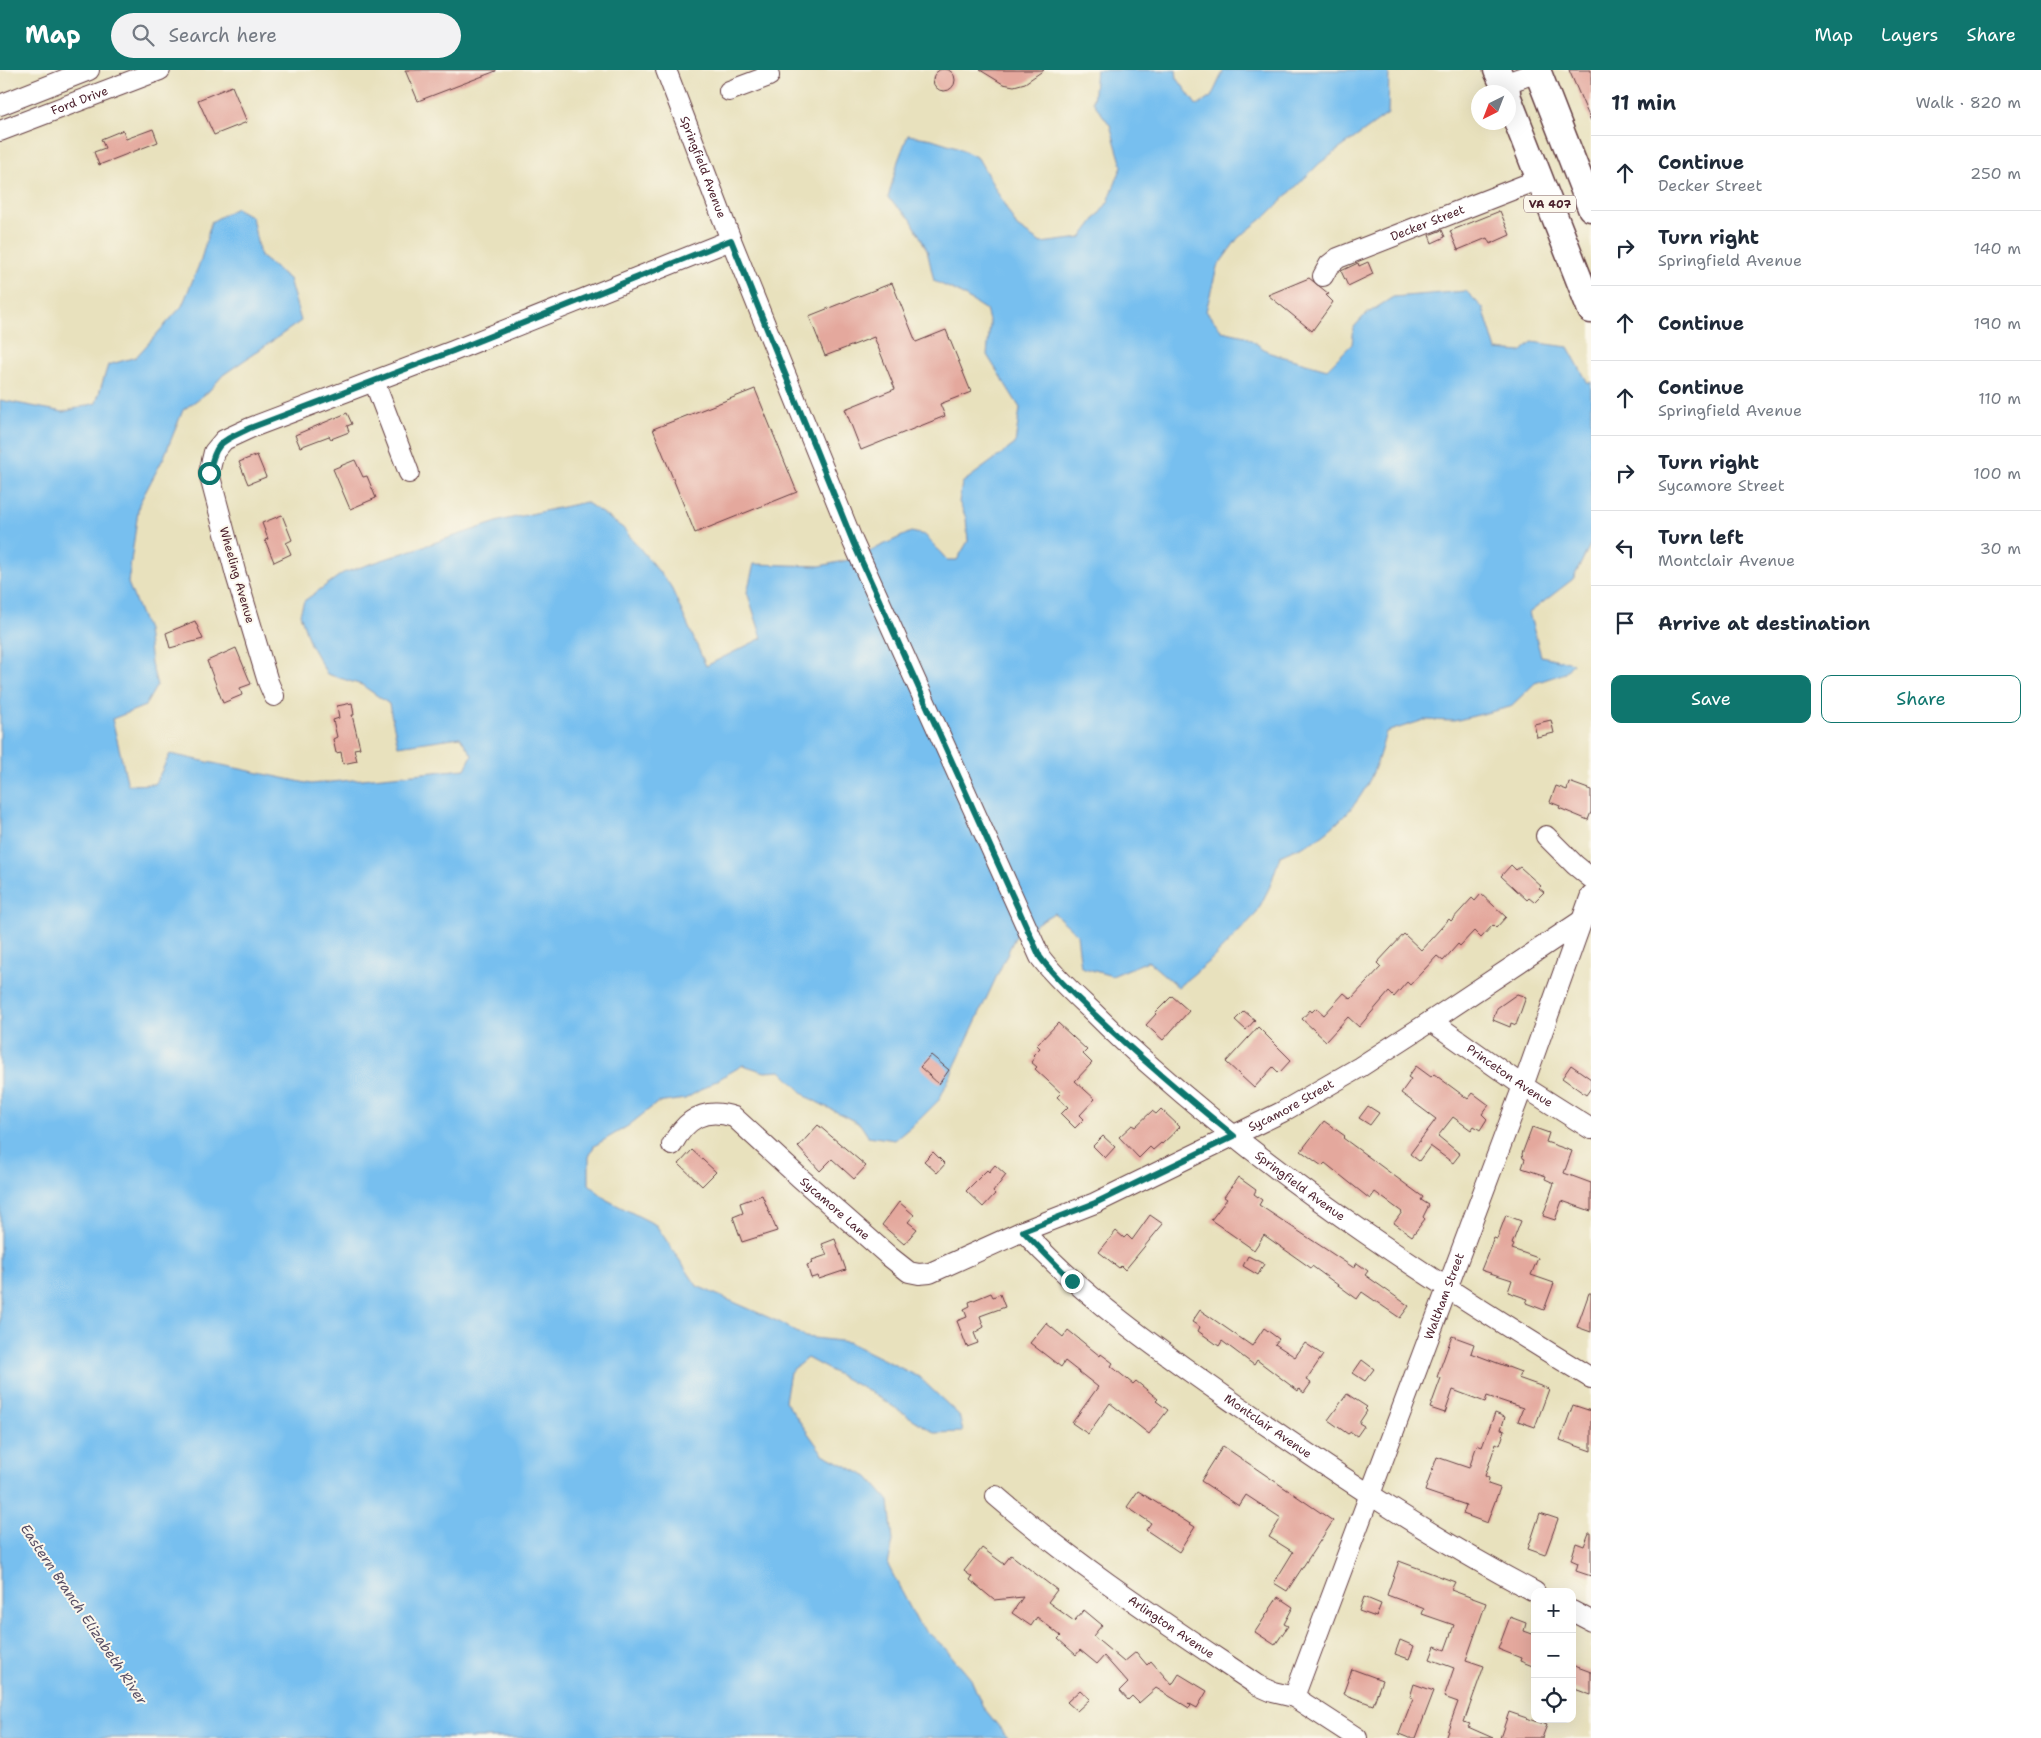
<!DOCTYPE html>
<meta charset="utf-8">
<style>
:root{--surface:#fff;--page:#f2f2f3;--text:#1f2937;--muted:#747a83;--line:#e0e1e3;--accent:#0f766e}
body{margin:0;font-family:"Shantell Sans",sans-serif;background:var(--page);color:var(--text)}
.controls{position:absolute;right:15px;bottom:15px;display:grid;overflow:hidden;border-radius:10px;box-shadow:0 5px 20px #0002}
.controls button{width:45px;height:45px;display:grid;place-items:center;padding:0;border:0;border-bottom:1px solid var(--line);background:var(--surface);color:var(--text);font:25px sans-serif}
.compass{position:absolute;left:1471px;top:15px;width:45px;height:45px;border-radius:50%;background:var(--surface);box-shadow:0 5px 20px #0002;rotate:222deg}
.stop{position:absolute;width:15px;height:15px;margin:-11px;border:4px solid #0f766e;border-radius:50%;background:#fff}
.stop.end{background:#0f766e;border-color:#fff;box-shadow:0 1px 5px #0008}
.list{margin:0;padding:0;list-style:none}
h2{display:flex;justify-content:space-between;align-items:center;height:65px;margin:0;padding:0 20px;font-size:21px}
h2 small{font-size:16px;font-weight:400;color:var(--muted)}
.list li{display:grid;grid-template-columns:32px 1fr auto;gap:15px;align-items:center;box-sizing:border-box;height:75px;padding:0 20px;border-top:1px solid var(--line)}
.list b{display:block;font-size:19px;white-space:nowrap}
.list p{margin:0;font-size:16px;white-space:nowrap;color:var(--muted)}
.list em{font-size:16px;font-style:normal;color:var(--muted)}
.actions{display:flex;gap:10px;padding:15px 20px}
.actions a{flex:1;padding:11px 0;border:1px solid var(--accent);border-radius:10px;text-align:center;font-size:18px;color:var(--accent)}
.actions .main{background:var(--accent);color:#fff}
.icon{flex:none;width:28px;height:28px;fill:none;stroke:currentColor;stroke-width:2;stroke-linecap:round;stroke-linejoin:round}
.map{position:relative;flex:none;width:1591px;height:1668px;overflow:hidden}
header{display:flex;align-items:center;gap:30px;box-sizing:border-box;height:70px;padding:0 25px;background:var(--accent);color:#fff}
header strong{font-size:24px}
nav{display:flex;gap:28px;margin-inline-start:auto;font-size:18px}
.search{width:350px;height:45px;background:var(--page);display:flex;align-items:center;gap:12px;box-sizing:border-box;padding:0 18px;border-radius:28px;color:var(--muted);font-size:19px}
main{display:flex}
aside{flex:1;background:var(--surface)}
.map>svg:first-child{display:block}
.water{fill:#77bfef;stroke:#606f8d}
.building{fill:#e4a89d}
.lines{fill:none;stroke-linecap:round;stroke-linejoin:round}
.minor-casing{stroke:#623c41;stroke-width:22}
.major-casing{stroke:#623c41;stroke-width:29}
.minor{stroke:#fff;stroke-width:20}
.major{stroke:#fff;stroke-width:26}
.route{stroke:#0f766e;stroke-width:6}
.labels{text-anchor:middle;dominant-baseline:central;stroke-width:4;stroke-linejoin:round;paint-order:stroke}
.shield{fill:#fbf7ec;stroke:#7f6065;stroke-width:1}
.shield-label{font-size:11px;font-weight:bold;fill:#4a1f2b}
.street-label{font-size:12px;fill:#4a1f2b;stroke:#fbf7ec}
.water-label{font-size:14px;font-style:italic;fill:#584f66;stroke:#fbf7ec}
</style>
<header>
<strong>Map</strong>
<div class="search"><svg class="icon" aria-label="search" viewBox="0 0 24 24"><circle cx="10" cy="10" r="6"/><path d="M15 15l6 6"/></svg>Search here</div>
<nav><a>Map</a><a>Layers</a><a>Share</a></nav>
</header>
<main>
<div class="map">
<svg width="1591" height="1668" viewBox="0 0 1591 1668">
<rect width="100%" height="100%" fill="#fbf7ec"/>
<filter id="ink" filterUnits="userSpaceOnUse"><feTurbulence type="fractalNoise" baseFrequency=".02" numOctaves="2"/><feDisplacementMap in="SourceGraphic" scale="10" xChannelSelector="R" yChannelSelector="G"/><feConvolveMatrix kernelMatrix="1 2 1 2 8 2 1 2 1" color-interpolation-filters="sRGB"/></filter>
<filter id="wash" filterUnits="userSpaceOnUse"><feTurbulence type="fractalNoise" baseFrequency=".0096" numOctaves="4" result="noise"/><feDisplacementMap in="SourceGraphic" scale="20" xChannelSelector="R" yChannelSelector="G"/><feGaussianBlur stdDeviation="1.12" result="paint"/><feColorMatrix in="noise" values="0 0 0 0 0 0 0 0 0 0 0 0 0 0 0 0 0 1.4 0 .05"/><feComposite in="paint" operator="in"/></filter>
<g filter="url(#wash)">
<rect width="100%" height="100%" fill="#e8e1bd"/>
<path class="water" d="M1096,0H1176L1177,8L1197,36L1211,27L1224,0H1387L1389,2L1388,44L1320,93L1267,145L1238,168L1217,197L1206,241L1222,261L1245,266L1270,283L1327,299L1352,274L1354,257L1365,245L1393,227L1466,221L1483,238L1496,280L1521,282L1532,272L1568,277L1588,313L1591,312V473L1573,509L1529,543L1541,586L1573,593L1565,603L1535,613L1510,637L1454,651L1424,650L1386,662C1374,707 1363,733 1325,763C1313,773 1294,779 1280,786L1270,816L1256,844L1213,888L1178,917L1148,891L1112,906L1081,897L1077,864L1054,843L1015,867L939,1030L919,1050L895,1070L868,1066L860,1054L807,1027L781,1001L765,1002L743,995L685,1029L657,1033L628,1056L594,1076L589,1087V1114L607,1130L656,1155L697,1216L779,1252L805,1267L848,1272L919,1307L959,1345L963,1362L935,1363L870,1322L807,1288L790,1302L785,1331L823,1384L868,1407L889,1431L893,1471L888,1495L918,1553L944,1577L971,1609L983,1637L1008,1668H0V330L63,342L96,333L108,295L136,287L182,236L201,190L211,152L236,138L252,147L260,186L289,209L301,251L223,305L208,322L183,340L164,387L139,434L128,513L147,560L151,593L157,615L145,636L112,649L128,715L155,714L170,684L311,714L465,699L472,685L460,667L398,676L389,634L362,615L327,604L310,574L300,544L304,531L343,503L503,450L586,432L623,458L670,515L706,596L762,568L747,522L754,494L820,496L853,489L911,462L925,465L947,490H957L968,471L966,448L959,432L962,413L1015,374L1020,338L987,285L990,254L986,240L958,222L934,211L927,180L911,149L888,128L898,91L908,65L932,69L957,77L978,88L1017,157L1041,173L1081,168L1108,132L1122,96L1110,55L1093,32Z"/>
<g id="blocks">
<path class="building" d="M933 10a11 11 0 1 1 22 0a11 11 0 1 1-22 0Z
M405,0H496V1L418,31Z
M980,0H1044L1025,13L1014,16L1003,14Z
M1569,0H1591V51Z
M232,16L247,52L214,65L198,30Z
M153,59L158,72L99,95L94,82L105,78L101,69L123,60L126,69Z
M1500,141L1510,165L1490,174L1487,168L1458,180L1450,161Z
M1442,160L1445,167L1432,173L1429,165Z
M1368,192L1373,204L1348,216L1341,201L1358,193L1359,196Z
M1309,208L1329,224L1326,225L1333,232L1312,261L1268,225Z
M892,213L916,272L946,260L971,322L940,334L945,346L861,380L845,339L895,319L874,267L825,286L809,246Z
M755,319L797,422L695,463L653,359Z
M347,343L352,354L347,356L349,362L331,369L329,366L300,377L295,365Z
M257,385L266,407L248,414L239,392Z
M355,390L363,407L367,406L376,428L350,439L333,399Z
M282,445L292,470L286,473L291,484L274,492L265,470L268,469L262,453Z
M195,551L203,569L170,578L166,563Z
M236,578L251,614L240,618L242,625L223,633L207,591Z
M352,633L354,645H352L360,678L354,679L357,691L343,694L341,682L336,683L333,669L337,667L333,650L339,648L337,636Z
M1551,650L1554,663L1537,667L1534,654Z
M1569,712L1591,720V742L1588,750L1559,738L1560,736L1550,732L1556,716L1567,720Z
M1511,795L1516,800L1520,797L1541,816L1539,818L1544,822L1534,832L1529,828L1527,830L1501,806Z
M1481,824L1506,847L1496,858L1493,855L1481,868L1474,861L1460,876L1458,874L1443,891L1437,886L1410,915L1407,912L1394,927L1389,922L1359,957L1348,947L1326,971L1302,949L1310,940L1312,942L1316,938L1324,945L1344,923L1351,929L1381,897L1377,893L1404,864L1421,880L1449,849L1451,851L1472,828L1475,831Z
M1517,924L1526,927L1516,955L1511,953L1510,957L1493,950L1497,938Z
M1172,926L1189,941L1163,970L1146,955L1156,944L1155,943Z
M1244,941L1255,950L1246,960L1235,950Z
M1058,953L1087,980L1083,984L1092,993L1075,1011L1095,1029L1080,1045L1084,1049L1075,1058L1061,1044L1068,1037L1057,1027L1061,1023L1035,999L1037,997L1031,992L1035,987L1033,985L1040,978L1037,975Z
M1258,957L1291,990L1279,1003L1273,997L1254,1018L1226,992Z
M931,985L949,1000L939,1014L920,997Z
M1571,995L1591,1009V1018L1586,1025L1562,1008Z
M1416,996L1431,1007L1434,1004L1468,1029L1473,1023L1489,1035L1482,1044L1487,1049L1480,1060L1474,1056L1471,1060L1453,1047L1438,1066L1460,1084L1453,1093L1430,1076L1419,1091L1410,1084L1436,1049L1401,1023L1411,1009L1408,1007Z
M1368,1036L1379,1043L1370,1055L1359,1048Z
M1161,1039L1180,1057L1162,1074L1161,1073L1153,1080L1150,1077L1139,1088L1119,1067L1132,1055L1135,1057L1152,1041L1156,1044Z
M1324,1051L1345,1066L1343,1068L1423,1127L1421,1130L1429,1135L1423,1147L1425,1149L1412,1166L1394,1153L1402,1142L1375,1122L1370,1129L1325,1093L1322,1096L1301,1081Z
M818,1055L866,1096L854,1109L832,1089L820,1101L798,1077Z
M1532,1057L1549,1063L1546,1072L1572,1081L1564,1103L1591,1113V1141L1562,1131L1555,1150L1543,1146L1554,1113L1545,1109L1546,1106L1522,1098L1525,1089L1523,1088L1522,1084Z
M1103,1066L1115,1077L1105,1088L1093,1076Z
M692,1080L716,1102L702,1116L679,1094Z
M933,1082L945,1094L937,1103L924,1091Z
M995,1095L1006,1105L993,1122L995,1124L983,1137L966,1121L987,1100L989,1102Z
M1238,1107L1256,1120L1254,1124L1262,1130L1259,1135L1354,1198L1357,1193L1368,1201L1365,1205L1409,1236L1400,1248L1362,1222L1357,1229L1312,1196L1311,1198L1264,1165L1254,1180L1211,1150L1227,1129L1224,1127Z
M762,1125L777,1161L742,1172L733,1147L743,1143L740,1133Z
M899,1132L914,1145L908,1152L917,1159L904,1174L882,1155Z
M1150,1145L1163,1154L1125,1200L1121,1196L1119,1198L1099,1182L1116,1161L1124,1168L1127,1165L1132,1170Z
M1506,1145L1521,1151L1512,1174L1514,1175L1512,1179L1538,1188L1531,1205L1554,1213L1544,1240L1526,1233L1528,1229L1508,1222L1512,1210L1481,1200L1494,1168L1497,1169Z
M835,1169L846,1200L819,1209L818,1206L811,1208L807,1195L813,1193L812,1190L827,1185L822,1174Z
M1248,1186L1264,1194L1258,1205L1243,1196Z
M991,1223L993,1227L1000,1224L1005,1237L980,1246L984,1257L974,1263L978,1273L967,1277L957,1251L967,1247L964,1239L970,1236L969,1232Z
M1589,1223H1591V1262L1577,1257Z
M1200,1240L1252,1276L1264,1258L1279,1269L1275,1274L1295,1287L1305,1273L1323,1285L1306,1310L1311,1313L1304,1323L1299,1319L1298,1321L1257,1290L1254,1295L1222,1271L1219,1276L1198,1261L1200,1257L1192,1252Z
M1046,1253L1063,1267L1068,1260L1100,1286L1101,1284L1113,1293L1111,1296L1133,1314L1136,1311L1158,1329L1156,1331L1168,1340L1149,1364L1110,1333L1088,1364L1072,1353L1098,1317L1065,1291L1061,1297L1030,1273Z
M1452,1266L1474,1274L1471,1283L1521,1302L1518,1308L1549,1319L1535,1357L1518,1351L1523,1338L1487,1326L1485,1332L1453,1320L1445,1343L1430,1338L1441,1308L1437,1307Z
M1362,1290L1374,1299L1365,1311L1353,1303Z
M1347,1324L1367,1337L1365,1339L1367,1341L1359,1353L1364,1356L1357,1366L1351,1362L1348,1364L1328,1350Z
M1573,1335L1591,1341V1381L1560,1370Z
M1495,1343L1505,1347L1501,1359L1505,1360L1500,1375L1496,1373L1485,1406L1489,1408L1488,1414L1500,1418L1487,1453L1463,1444L1466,1435L1425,1421L1437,1387L1469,1398L1477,1375L1482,1377Z
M1223,1376L1333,1451L1287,1521L1274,1513L1293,1482L1269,1467L1281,1448L1246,1425L1239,1436L1201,1411Z
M1138,1421L1195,1457L1179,1482L1146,1460L1151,1453L1127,1437Z
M1540,1443L1558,1449L1545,1485L1528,1479Z
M1589,1463H1591V1506L1576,1501L1578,1493L1571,1490L1576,1473L1584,1476Z
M982,1478L1004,1494L1011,1485L1057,1520L1048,1532L1074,1551L1084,1540L1102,1555L1093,1566L1124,1592L1136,1582L1147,1595L1151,1591L1172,1615L1179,1604L1207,1621L1197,1638L1188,1633L1191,1636L1189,1638L1156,1618L1139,1633L1132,1626L1128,1630L1120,1621L1128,1613L1104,1586L1097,1594L1080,1580L1076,1585L1058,1569L1061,1566L1037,1547L1031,1556L1012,1543L1023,1527L994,1530L970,1510L972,1507L964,1501Z
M1399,1491L1455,1512L1451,1520L1486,1533L1466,1590L1484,1596L1464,1652L1470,1654L1468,1657L1493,1668H1445L1458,1632L1444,1627L1454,1598L1430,1589L1435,1576L1445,1580L1454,1555L1422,1544L1424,1539L1422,1538L1387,1525Z
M1278,1527L1293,1537L1284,1554L1288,1556L1275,1575L1255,1562Z
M1364,1527L1381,1534L1376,1547L1359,1541Z
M1510,1547L1526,1553L1524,1561L1535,1565V1597L1520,1591L1521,1588L1498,1579Z
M1400,1570L1414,1576L1409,1589L1395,1584Z
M1572,1595L1591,1602V1625L1572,1618Z
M1352,1599L1382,1610L1373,1635L1343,1624Z
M1414,1614L1434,1621L1416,1668H1409L1399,1664L1413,1628L1410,1627Z
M1080,1620L1090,1629L1077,1641L1067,1632Z
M1509,1642L1547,1655L1542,1668H1500Z"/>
</g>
</g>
<g filter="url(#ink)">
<use href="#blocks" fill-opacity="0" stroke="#623c41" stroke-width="1"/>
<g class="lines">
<defs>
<g id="minor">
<path id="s1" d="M666,0L731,170L853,472L1040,887C1055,907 1074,924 1092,941C1112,961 1132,980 1153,998C1287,1117 1438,1215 1591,1308"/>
<path d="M1503,14L1538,2"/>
<path d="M729,21L769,6L767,0"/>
<path d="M0,35L89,0"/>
<path id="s2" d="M0,61L160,0"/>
<path id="s3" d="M1323,206L1329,195L1338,188L1540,109"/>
<path d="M374,311L409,403"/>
<path d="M274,626L268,612L236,505L209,403L214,382L224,370L250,358L453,281L731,170"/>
<path d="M1546,766L1575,795L1591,808"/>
<path id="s4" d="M1431,951L1523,1016L1591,1059"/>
<path id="s5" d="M672,1075C686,1049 704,1037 734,1047L799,1107L890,1187L909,1202L919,1204L930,1203L1023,1161L1095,1133L1282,1042L1360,997L1431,951L1581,851"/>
<path id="s6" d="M1023,1161C1087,1231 1163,1283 1240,1337C1335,1403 1432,1468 1535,1522"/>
<path id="s7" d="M996,1426C1077,1496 1168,1555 1257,1615L1273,1622L1294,1627L1357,1668"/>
<path d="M1572,1541L1591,1551"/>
<path id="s8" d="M1294,1627L1523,1016L1591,825"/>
</g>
<path id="major" d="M1497,0L1507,22
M1537,0L1591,138
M1508,28L1591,240"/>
</defs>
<use href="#minor" class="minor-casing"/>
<use href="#major" class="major-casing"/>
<use href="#minor" class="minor"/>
<use href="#major" class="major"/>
</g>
</g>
<g class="lines" filter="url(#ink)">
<path class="route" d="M209,403C216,371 221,372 250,358L453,281L731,170L853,472L1040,887C1056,909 1076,926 1095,945C1140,988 1186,1027 1234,1066L1095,1133L1023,1161L1072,1211"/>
</g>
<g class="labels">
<rect class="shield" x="1524" y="125.5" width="52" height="17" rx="4"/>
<g class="shield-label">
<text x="1550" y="134">VA 407</text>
</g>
<g class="street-label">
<text stroke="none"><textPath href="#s2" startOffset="85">Ford Drive</textPath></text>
<text stroke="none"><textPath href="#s1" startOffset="104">Springfield Avenue</textPath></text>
<text stroke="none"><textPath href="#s3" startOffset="120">Decker Street</textPath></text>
<text transform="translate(237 505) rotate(74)">Wheeling Avenue</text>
<text stroke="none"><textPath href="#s4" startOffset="96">Princeton Avenue</textPath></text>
<text stroke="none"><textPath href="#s5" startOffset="729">Sycamore Street</textPath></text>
<text stroke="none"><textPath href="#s1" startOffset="1310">Springfield Avenue</textPath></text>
<text stroke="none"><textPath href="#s5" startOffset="212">Sycamore Lane</textPath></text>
<text stroke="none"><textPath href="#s8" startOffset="428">Waltham Street</textPath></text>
<text stroke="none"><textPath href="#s6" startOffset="314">Montclair Avenue</textPath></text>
<text stroke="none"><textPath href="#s7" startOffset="219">Arlington Avenue</textPath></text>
</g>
<g class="water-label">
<text transform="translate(84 1544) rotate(56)">Eastern Branch Elizabeth River</text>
</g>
</g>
</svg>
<div class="controls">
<button>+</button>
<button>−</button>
<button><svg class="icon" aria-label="locate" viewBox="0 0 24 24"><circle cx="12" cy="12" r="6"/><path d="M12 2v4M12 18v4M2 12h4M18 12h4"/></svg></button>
</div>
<svg class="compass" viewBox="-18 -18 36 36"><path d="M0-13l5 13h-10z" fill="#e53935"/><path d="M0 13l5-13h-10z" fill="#747a83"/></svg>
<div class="stop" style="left:209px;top:403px"></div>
<div class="stop end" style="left:1072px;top:1211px"></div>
</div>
<aside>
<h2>11 min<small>Walk · 820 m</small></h2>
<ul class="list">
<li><svg class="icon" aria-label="ahead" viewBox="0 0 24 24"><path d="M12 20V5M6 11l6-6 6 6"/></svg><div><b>Continue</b><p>Decker Street</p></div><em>250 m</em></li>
<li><svg class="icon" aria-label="right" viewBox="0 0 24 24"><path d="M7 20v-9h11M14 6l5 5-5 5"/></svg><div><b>Turn right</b><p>Springfield Avenue</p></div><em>140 m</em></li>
<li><svg class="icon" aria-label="ahead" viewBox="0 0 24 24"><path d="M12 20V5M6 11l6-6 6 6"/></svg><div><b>Continue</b></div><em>190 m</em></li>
<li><svg class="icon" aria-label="ahead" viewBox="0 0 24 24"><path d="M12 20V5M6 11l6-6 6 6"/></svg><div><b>Continue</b><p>Springfield Avenue</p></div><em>110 m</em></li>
<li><svg class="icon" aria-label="right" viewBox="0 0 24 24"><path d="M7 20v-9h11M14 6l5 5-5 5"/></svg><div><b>Turn right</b><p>Sycamore Street</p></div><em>100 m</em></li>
<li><svg class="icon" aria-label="left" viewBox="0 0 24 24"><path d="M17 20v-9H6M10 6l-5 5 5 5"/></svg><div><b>Turn left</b><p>Montclair Avenue</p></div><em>30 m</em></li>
<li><svg class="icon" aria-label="arrive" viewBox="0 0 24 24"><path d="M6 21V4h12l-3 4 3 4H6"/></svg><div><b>Arrive at destination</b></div></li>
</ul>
<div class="actions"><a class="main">Save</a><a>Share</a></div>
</aside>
</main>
